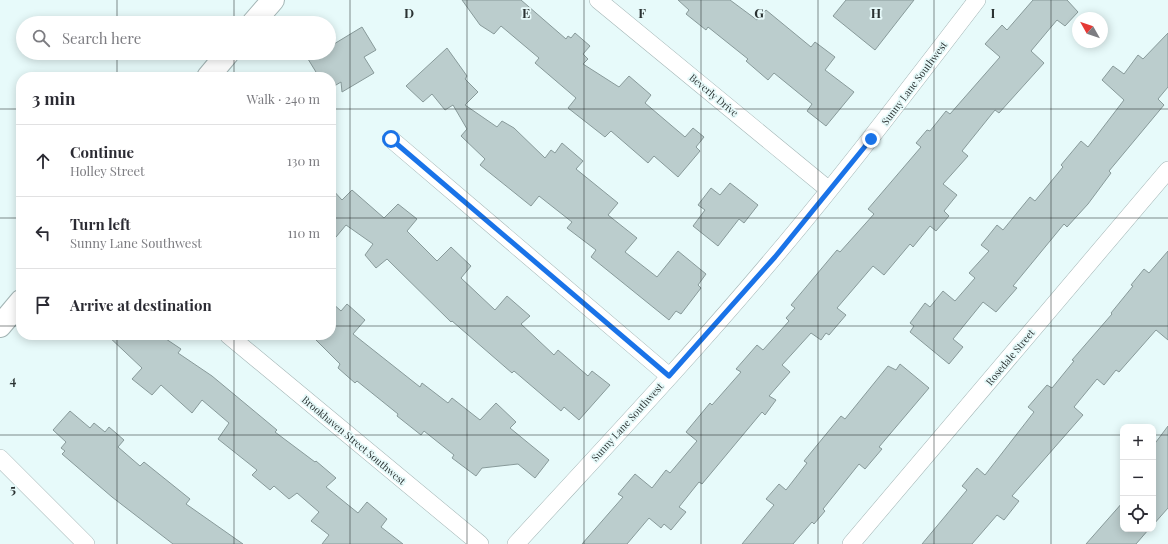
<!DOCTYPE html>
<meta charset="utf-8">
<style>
:root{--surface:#fff;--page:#f2f2f3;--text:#2b2b33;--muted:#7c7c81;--line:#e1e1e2}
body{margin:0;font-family:"Playfair Display",serif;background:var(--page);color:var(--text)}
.controls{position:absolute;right:12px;bottom:12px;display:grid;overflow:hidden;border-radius:8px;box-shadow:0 2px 10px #0003}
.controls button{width:36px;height:36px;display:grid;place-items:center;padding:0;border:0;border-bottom:1px solid var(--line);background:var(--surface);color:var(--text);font:20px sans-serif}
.compass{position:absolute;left:1072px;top:12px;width:36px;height:36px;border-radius:50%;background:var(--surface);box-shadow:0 2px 10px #0003;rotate:310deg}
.stop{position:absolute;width:12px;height:12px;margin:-9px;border:3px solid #1a73e8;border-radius:50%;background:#fff}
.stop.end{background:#1a73e8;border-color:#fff;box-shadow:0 1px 4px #0008}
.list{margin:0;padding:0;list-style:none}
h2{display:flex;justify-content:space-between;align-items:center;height:52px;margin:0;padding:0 16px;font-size:17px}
h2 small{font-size:13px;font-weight:400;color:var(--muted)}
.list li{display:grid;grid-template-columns:26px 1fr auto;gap:12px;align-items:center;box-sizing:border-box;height:72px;padding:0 16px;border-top:1px solid var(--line)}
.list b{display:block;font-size:15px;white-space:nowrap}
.list p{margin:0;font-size:13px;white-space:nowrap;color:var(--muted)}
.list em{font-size:13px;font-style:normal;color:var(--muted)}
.icon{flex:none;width:22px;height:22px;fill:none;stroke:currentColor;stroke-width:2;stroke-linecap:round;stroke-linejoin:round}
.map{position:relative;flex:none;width:1168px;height:544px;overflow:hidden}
.search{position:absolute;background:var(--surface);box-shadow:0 2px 10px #0003;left:16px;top:16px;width:320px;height:44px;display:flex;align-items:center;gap:10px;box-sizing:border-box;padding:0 14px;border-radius:22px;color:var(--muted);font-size:15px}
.panel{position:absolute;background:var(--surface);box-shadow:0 2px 10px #0003;left:16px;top:72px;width:320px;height:268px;border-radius:16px}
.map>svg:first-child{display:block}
.building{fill:#bbcdcd;stroke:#889a9a}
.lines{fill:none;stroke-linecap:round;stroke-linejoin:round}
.street-casing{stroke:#a3b5b5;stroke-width:18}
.secondary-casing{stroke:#a3b5b5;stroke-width:24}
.street{stroke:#fff;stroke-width:17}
.secondary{stroke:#fff;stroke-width:22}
.route{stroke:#1a73e8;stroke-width:5}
.grid{fill:none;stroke:#2a3232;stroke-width:1;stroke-opacity:0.55}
.labels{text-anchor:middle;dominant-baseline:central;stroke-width:3.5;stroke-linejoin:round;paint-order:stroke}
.street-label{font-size:10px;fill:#2a3232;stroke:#e7fafa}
.grid-label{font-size:13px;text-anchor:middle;font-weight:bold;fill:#2a3232;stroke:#e7fafa;stroke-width:3.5;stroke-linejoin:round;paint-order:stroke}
</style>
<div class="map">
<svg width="1168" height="544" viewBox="0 0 1168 544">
<rect width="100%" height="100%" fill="#e7fafa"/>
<path class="building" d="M462,0H521L566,39L568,36L571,38L575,33L590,46L583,54L588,59L583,64L619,87L629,76L651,95L645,103L685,137L693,128L704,137L696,147L700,151L678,177L654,156L648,163L611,131L605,137L568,108L576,98L535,63L539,58L501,26L494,34L480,25Z
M678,0H730L757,20L766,10L811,47L815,42L835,57L825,70L854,92L826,126L807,111L812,104L774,73L768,80L746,61L748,59L708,27L706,30L686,14L689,10Z
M846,0H914L875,50L833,16Z
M1033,0H1067L1078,12L1065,26L1057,20L1031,51L1044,63L999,113L995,110L962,151L968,156L943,184L957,195L944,211L949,216L936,231L930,226L913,247L910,244L884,275L873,266L837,308L846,315L829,335L826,333L821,340L811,333L782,365L790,372L769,396L776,400L765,415L762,412L702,484L699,482L679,507L686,512L671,530L664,524L661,528L649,518L627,544H582L623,497L618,494L635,474L652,488L666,470L670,473L697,441L686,432L710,403L712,405L741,372L736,369L757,345L763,350L789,321L786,318L795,308L791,305L837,250L840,252L874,214L868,209L921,147L916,143L927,130L930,131L946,111L950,114L1000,57L985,44L1002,25L1007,30Z
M362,27L376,50L364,57L374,73L342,92L341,82L331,88V77H319L308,59L318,53H329V47Z
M1168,33V87L1158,99L1164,105L1109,171L1111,173L1088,204L1067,227L1064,224L1013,286L1017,288L996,312L983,302L953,339L963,347L949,364L910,332L914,326L910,323L925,303L930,307L943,291L955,301L975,278L969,273L989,251L981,245L997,225L1003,230L1030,197L1035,201L1063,167L1061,165L1081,141L1088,147L1124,100L1102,80L1113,66L1124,74L1138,55L1143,59Z
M447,48L467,76L465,79L478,92L465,105L497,127L502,121L514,128L545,158L551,150L555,153L562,143L583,161L576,169L618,203L608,215L637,238L625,252L657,277L678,251L706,274L698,285L701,288L681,314L676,311L669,320L591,257L596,250L567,228L572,222L539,196L531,206L480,165L485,159L461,136L467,129L453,105L445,110L432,94L423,102L406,86Z
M730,183L758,205L744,223L739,219L718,246L693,226L705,210L698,205L711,188L720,195Z
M331,188L342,200L352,190L384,218L398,204L417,219L407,231L437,261L451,247L471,266L461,278L495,310L507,296L530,316L521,324L554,355L558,350L588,376L592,371L610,385L579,420L564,407L561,411L514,371L512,373L452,321L451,322L387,259L376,268L365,255L373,244L346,225L331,243Z
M1168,251V340L1156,330L1119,372L1116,370L1104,385L1097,379L1074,407L1083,415L1012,496L1019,501L1004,520L997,515L972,544H922L967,490L962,486L977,468L985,475L1034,412L1028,407L1047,385L1052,388L1074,361L1072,360L1112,314L1111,313L1133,286L1131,285L1144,269L1149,273Z
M331,302L341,311L347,304L365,320L353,334L420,387L422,383L448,403L452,398L480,420L496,403L516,422L510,428L549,460L535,478L518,464L482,468L476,476L452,458L454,455L424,431L421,435L397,416L398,414L357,381L355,383L338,368L340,364L311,335H331Z
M107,335H160L181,349L178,353L212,376L277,430L275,432L315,462L316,461L336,478L326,487L358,513L367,502L387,519L381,527L403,544H322L329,535L311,521L319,512L297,493L289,499L274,486L270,490L252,475L257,470L218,439L229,423L202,400L192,413L161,385L152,395L132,379L142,368Z
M900,364L929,388L879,447L882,449L865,469L859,464L823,509L825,511L814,524L812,522L793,544H742L774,505L766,499L779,484L786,490L807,463L804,461L841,416L845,419L888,366L896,370Z
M70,411L90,428L94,423L105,432L109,427L124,440L118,447L140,466L144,462L190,499L186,504L243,544H173L112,497L62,454L65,451L61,448L66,442L53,430Z
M1168,426V508L1153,525V446Z
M1123,502V529H1149L1136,544H1086Z"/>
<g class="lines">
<defs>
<path id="street" d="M598,0L829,190
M391,139L669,376
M228,335L480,544
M0,458L86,544
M516,544C603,449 692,355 775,256C845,173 911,86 977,0
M851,544L1168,170"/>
<path id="secondary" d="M253,23L273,0
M208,77L228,53
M0,326L21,301"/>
</defs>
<use href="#street" class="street-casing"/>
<use href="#secondary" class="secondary-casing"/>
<use href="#street" class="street"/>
<use href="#secondary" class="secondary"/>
</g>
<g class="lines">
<path class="route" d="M391,139L669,376L775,257L871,139"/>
</g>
<path class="grid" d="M117,0V23M234,0V23M350,0V544M467,0V544M584,0V544M701,0V544M818,0V544M934,0V544M1051,0V544M117,53V77M234,53V77M0,109H21M331,109H1168M0,218H21M331,218H1168M0,326H21M331,326H1168M117,335V544M234,335V544M0,435H1123M1153,435H1168"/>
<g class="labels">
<g class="street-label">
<text transform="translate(914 83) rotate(-53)">Sunny Lane Southwest</text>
<text transform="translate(714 95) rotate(40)">Beverly Drive</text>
<text transform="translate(1010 357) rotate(-50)">Rosedale Street</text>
<text transform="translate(627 422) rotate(-48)">Sunny Lane Southwest</text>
<text transform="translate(354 440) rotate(40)">Brookhaven Street Southwest</text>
</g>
</g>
<g class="grid-label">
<text x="409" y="18">D</text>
<text x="526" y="18">E</text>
<text x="642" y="18">F</text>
<text x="759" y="18">G</text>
<text x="876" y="18">H</text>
<text x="993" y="18">I</text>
<text x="13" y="385">4</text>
<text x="13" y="494">5</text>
</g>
</svg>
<div class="controls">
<button>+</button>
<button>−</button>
<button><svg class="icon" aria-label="locate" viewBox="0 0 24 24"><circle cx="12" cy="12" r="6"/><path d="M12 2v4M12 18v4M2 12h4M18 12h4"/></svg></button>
</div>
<svg class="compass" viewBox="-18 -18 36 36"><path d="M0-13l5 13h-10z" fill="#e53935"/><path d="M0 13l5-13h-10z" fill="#7c7c81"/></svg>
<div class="stop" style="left:391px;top:139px"></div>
<div class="stop end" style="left:871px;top:139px"></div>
<div class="search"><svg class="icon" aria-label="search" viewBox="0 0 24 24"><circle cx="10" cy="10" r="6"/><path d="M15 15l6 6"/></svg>Search here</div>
<section class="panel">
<h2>3 min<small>Walk · 240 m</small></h2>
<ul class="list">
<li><svg class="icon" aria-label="ahead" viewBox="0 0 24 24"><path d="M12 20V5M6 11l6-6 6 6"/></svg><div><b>Continue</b><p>Holley Street</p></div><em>130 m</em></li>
<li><svg class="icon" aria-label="left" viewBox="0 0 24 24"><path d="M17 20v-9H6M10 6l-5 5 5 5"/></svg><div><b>Turn left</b><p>Sunny Lane Southwest</p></div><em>110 m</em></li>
<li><svg class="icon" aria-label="arrive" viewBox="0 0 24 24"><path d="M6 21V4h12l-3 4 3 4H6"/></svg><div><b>Arrive at destination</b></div></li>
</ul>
</section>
</div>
